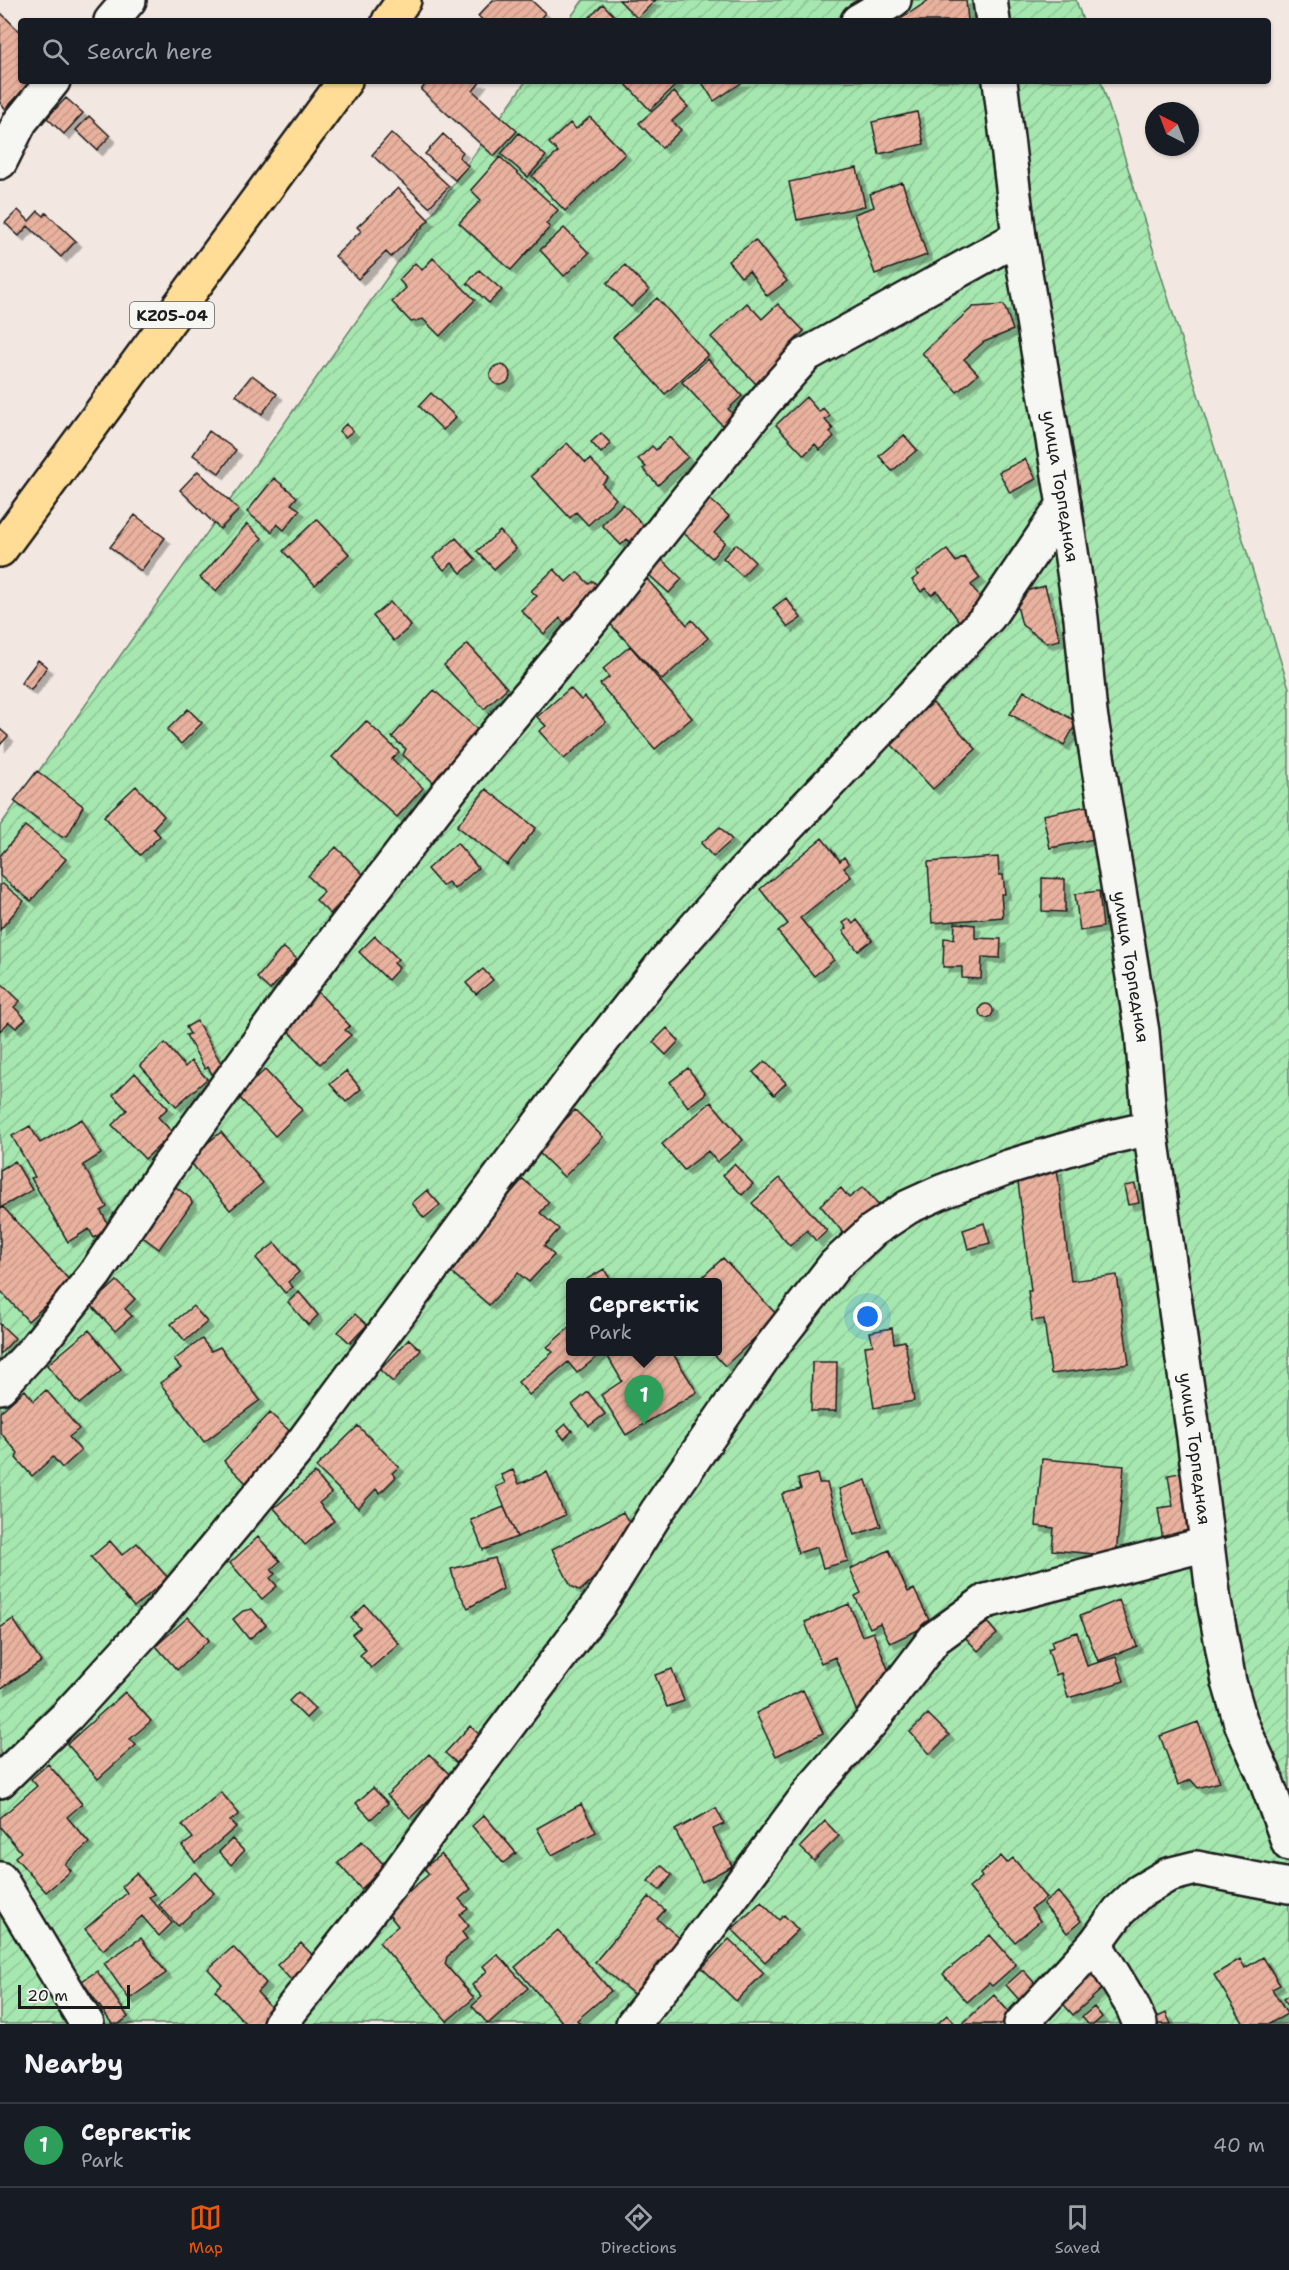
<!DOCTYPE html>
<meta charset="utf-8">
<style>
:root{--surface:#171b24;--page:#242831;--text:#f1f3f6;--muted:#9ea1a6;--line:#363941;--accent:#ea580c}
body{margin:0;font-family:"Shantell Sans",sans-serif;background:var(--page);color:var(--text)}
.compass{position:absolute;left:1145px;top:102px;width:54px;height:54px;border-radius:50%;background:var(--surface);box-shadow:0 2px 4px #0004;rotate:318deg}
.scale{position:absolute;left:18px;bottom:15px;width:112px;box-sizing:border-box;padding-left:6px;border:3px solid #1c1c1c;border-top:0;font-size:16px;line-height:21px;white-space:nowrap;color:#1c1c1c;-webkit-text-stroke:4px #f6f6f2;paint-order:stroke}
.you{position:absolute;left:868px;top:1317px;width:21px;height:21px;margin:-15px;border:4px solid #fff;border-radius:50%;background:#1a73e8;box-shadow:0 0 0 9px #1a73e833}
.badge{display:grid;place-items:center;width:39px;height:39px;border-radius:50%;background:var(--accent);color:#fff;font-size:20px;font-weight:700}
.pin{position:absolute;translate:-50% -50px;filter:drop-shadow(0 2px 3px #0008)}
.pin::after{content:'';position:absolute;top:32px;width:21px;height:18px;background:inherit;clip-path:polygon(0 0,100% 0,50% 100%)}
.popup{position:absolute;left:566px;top:1278px;width:156px;height:78px;box-sizing:border-box;display:grid;place-content:center;border-radius:6px;background:var(--surface);filter:drop-shadow(0 2px 4px #0005);font-size:20px;white-space:nowrap;color:var(--muted)}
.popup b{font-size:22px;color:var(--text)}
.popup::after{content:'';position:absolute;left:50%;top:100%;margin-left:-12px;border:12px solid transparent;border-top-color:var(--surface)}
.list{margin:0;padding:0;list-style:none}
h2{display:flex;justify-content:space-between;align-items:center;height:78px;margin:0;padding:0 24px;font-size:26px}
h2 small{font-size:20px;font-weight:400;color:var(--muted)}
.list li{display:grid;grid-template-columns:39px 1fr auto;gap:18px;align-items:center;box-sizing:border-box;height:84px;padding:0 24px;border-top:2px solid var(--line)}
.list b{display:block;font-size:22px;white-space:nowrap}
.list p{margin:0;font-size:20px;white-space:nowrap;color:var(--muted)}
.list em{font-size:20px;font-style:normal;color:var(--muted)}
.icon{flex:none;width:33px;height:33px;fill:none;stroke:currentColor;stroke-width:2;stroke-linecap:round;stroke-linejoin:round}
.map{position:relative;flex:none;width:1289px;height:2024px;overflow:hidden}
.search{position:absolute;background:var(--surface);box-shadow:0 2px 4px #0004;left:18px;right:18px;top:18px;height:66px;display:flex;align-items:center;gap:15px;box-sizing:border-box;padding:0 21px;border-radius:6px;color:var(--muted);font-size:22px}
.sheet{height:162px;background:var(--surface)}
nav{display:flex;justify-content:space-around;align-items:center;box-sizing:border-box;height:84px;border-top:2px solid var(--line);background:var(--surface);font-size:16px;color:var(--muted)}
nav a{display:grid;justify-items:center;gap:3px}
nav .on{color:var(--accent)}
.map>svg:first-child{display:block}
.garden{fill:url(#garden-furrows);stroke:#618266;stroke-width:1.5;fill-rule:evenodd}
.building{fill:url(#building-hatch);stroke:#1c1c1c;stroke-width:1.5;filter:url(#shadow)}
.lines{fill:none;stroke-linecap:round;stroke-linejoin:round}
.minor-casing{stroke:#1c1c1c;stroke-width:38}
.primary-casing{stroke:#1c1c1c;stroke-width:38}
.minor{stroke:#f6f6f2;stroke-width:33}
.primary{stroke:#ffdd96;stroke-width:33}
.labels{text-anchor:middle;dominant-baseline:central;stroke-width:6;stroke-linejoin:round;paint-order:stroke}
.shield{fill:#f6f6f2;stroke:#5d5d5c;stroke-width:1.5}
.shield-label{font-size:16px;font-weight:bold;fill:#1c1c1c}
.street-label{font-size:18px;fill:#1c1c1c;stroke:#f6f6f2}
</style>
<div class="map">
<svg width="1289" height="2024" viewBox="0 0 1289 2024">
<defs>
<pattern id="garden-furrows" width="10" height="10" patternUnits="userSpaceOnUse" patternTransform="scale(1.5)"><rect width="10" height="10" fill="#a6e7b0"/><path d="M-1 1l2-2M0 10L10 0M9 11l2-2" fill="none" stroke="#8ec697"/></pattern>
<pattern id="building-hatch" width="6" height="6" patternUnits="userSpaceOnUse" patternTransform="scale(1.5)"><rect width="6" height="6" fill="#e9b29f"/><path d="M-1 1l2-2M0 6l6-6M5 7l2-2" fill="none" stroke="#c79888"/></pattern>
<filter id="shadow"><feDropShadow dx="5.5" dy="5.5" stdDeviation="0" flood-color="#0004"/></filter>
</defs>
<rect width="100%" height="100%" fill="#f3e8e1"/>
<filter id="ink" filterUnits="userSpaceOnUse"><feTurbulence type="fractalNoise" baseFrequency=".0167" numOctaves="2"/><feDisplacementMap in="SourceGraphic" scale="12" xChannelSelector="R" yChannelSelector="G"/><feConvolveMatrix kernelMatrix="1 2 1 2 8 2 1 2 1" color-interpolation-filters="sRGB"/></filter>
<g filter="url(#ink)">
<path class="garden" d="M583,0H1076L1083,21H568Z
M526,81H1101L1289,688V2024H0V826ZM570,1282H718V1352H570Z"/>
<path class="building" d="M493,0H531L545,13L538,21H484L478,16Z
M619,0H656L637,18Z
M929,0H966L968,21H898Z
M603,4L619,21H586Z
M0,12L21,33V81H33L5,109L0,103Z
M428,81H481L473,91L517,131L494,156L421,90Z
M623,81H676L678,83L650,110Z
M701,81H744L714,101Z
M674,92L688,107L672,121L681,130L662,148L639,123Z
M66,98L83,113L64,134L47,118Z
M917,112L924,144L879,154L872,122Z
M89,116L110,136L97,150L76,130Z
M590,117L625,154L565,211L532,176L558,152L549,143L570,123L576,129Z
M391,133L449,186L429,207L372,155Z
M519,133L546,156L528,177L501,154Z
M443,134L463,152L459,157L468,166L455,180L425,154Z
M500,157L558,210L546,224L550,227L511,270L459,223L481,200L471,190Z
M857,168L865,206L797,220L789,182Z
M902,182L927,255L875,274L854,214L874,207L870,194Z
M398,188L429,220L391,257L386,252L358,279L335,256L361,231L357,227Z
M18,210L29,221L38,211L44,216L46,213L76,241L61,257L28,226L19,236L5,223Z
M564,228L589,253L564,276L540,250Z
M755,240L787,281L767,296L749,271L741,277L728,261Z
M433,258L475,300L440,336L423,319L411,322L392,302L406,288L399,280L415,263L422,270Z
M625,265L649,290L631,307L607,283Z
M479,270L502,290L489,303L467,283Z
M657,298L708,355L665,394L613,337Z
M747,303L762,319L778,304L804,331L789,346L795,353L759,387L711,337Z
M1004,305L1013,330L984,342L964,359L978,374L957,392L922,353L973,307Z
M708,359L742,396L728,409L734,415L722,425L682,382Z
M490 375a10 10 0 1 1 20 0a10 10 0 1 1-20 0Z
M252,375L277,394L262,414L236,395Z
M431,393L456,417L443,430L419,406Z
M806,397L819,412L823,408L830,416L825,420L833,429L830,432L834,437L820,450L815,444L804,455L776,425Z
M346,424L353,431L345,437L339,431Z
M209,431L236,450L219,473L193,455Z
M601,433L611,444L601,453L591,442Z
M904,435L917,450L892,471L879,456Z
M669,437L688,457L658,485L643,469L646,467L638,459L652,446L656,450Z
M567,443L586,463L590,459L608,478L602,484L616,499L588,525L576,512L570,518L531,476Z
M1025,459L1036,479L1010,493L999,472Z
M198,471L239,510L220,529L180,490Z
M274,478L297,497L291,504L300,510L284,530L277,524L272,532L247,512Z
M706,496L729,516L714,533L725,542L712,558L678,528Z
M623,504L649,531L634,546L627,539L621,545L602,525Z
M135,515L165,538L141,571L110,547Z
M317,519L349,554L315,585L283,551Z
M247,524L262,538L216,591L200,578Z
M500,531L516,549L494,569L477,551Z
M456,538L476,560L461,573L452,563L444,570L433,558Z
M736,544L755,562L742,576L723,558Z
M947,550L956,562L964,557L980,578L971,585L986,606L961,624L937,591L931,595L926,588L921,592L912,580L919,575L916,572Z
M660,558L682,579L669,593L647,573Z
M554,569L566,582L577,572L589,584L593,581L600,588L564,623L560,618L544,634L521,610L537,596L531,591Z
M647,579L687,625L692,620L708,638L662,680L604,617Z
M1045,586L1060,640L1047,643L1022,625L1014,594Z
M786,598L801,618L788,627L773,608Z
M390,602L411,626L394,641L373,616Z
M468,644L507,688L484,709L444,665Z
M630,646L692,718L655,749L600,684L609,677L603,669Z
M38,660L47,667L31,690L21,683Z
M570,688L581,700L585,697L606,722L564,759L539,731L546,726L537,717Z
M434,690L479,731L433,782L403,755L406,749L392,737Z
M1024,691L1077,722L1064,745L1010,714Z
M933,703L976,749L933,789L892,745L901,736L897,732L925,706L927,708Z
M188,709L202,723L181,744L167,730Z
M366,721L399,752L392,759L423,788L397,817L332,757Z
M0,729L8,736L0,745Z
M37,771L83,806L68,835L62,837L14,801Z
M136,786L164,816L153,828L160,836L140,855L104,816Z
M486,789L536,828L507,865L457,826Z
M1087,806L1094,839L1050,848L1043,815Z
M25,826L66,859L31,901L0,876V856Z
M720,827L732,840L713,857L701,843Z
M822,838L840,861L844,857L849,864L844,868L851,877L800,918L834,960L814,976L778,932L788,924L760,889Z
M457,843L478,868L454,889L448,882L442,886L427,869Z
M336,847L366,877L330,914L316,900L324,892L308,876Z
M998,857L999,875H1003L1005,894H1001L1003,917L932,923L928,862Z
M1042,878L1065,879V912L1042,911Z
M3,884L24,901L0,930V885Z
M1099,891L1103,927L1080,931L1075,894Z
M849,919L853,924L857,920L872,940L858,951L843,931L847,928L843,923Z
M955,923L975,925V938L1001,939L1000,958L982,957L981,979L962,978V967H943L944,938L954,939Z
M375,936L398,959L394,963L399,968L388,980L359,952Z
M283,947L297,959L270,990L257,978Z
M483,969L493,980L476,994L466,983Z
M0,982L20,1001L14,1007L26,1019L16,1028L9,1022L0,1031Z
M318,992L350,1026L345,1030L351,1035L320,1064L283,1025Z
M979 1011a7 7 0 1 1 14 0a7 7 0 1 1-14 0Z
M197,1021L226,1072L215,1079L208,1067L205,1069L186,1035L190,1034L186,1027Z
M667,1028L679,1041L666,1055L653,1042Z
M165,1043L185,1067L191,1061L207,1079L176,1106L140,1065Z
M765,1061L786,1083L774,1095L753,1072Z
M688,1068L706,1093L688,1107L670,1082Z
M265,1070L302,1110L275,1136L237,1095Z
M346,1071L361,1089L346,1102L330,1084Z
M135,1073L168,1108L158,1117L173,1133L145,1159L112,1125L127,1110L113,1095Z
M711,1102L743,1140L717,1162L708,1151L684,1170L662,1144Z
M575,1110L603,1137L564,1177L532,1146L559,1118L563,1122Z
M82,1119L101,1154L83,1165L107,1207L101,1211L110,1228L94,1238L89,1229L68,1242L31,1178L35,1177L12,1136L30,1126L40,1143Z
M221,1132L263,1183L230,1210L188,1159Z
M15,1161L32,1190L0,1208V1170Z
M734,1164L753,1184L742,1195L723,1175Z
M1057,1168L1071,1281L1117,1275L1129,1364L1051,1374L1044,1319L1032,1321L1028,1291H1031L1017,1173Z
M780,1178L827,1231L816,1241L807,1230L790,1246L752,1203Z
M523,1179L549,1202L540,1213L559,1229L544,1246L554,1255L529,1282L518,1273L489,1305L441,1263L481,1227Z
M168,1181L190,1198L192,1203L159,1249L132,1229Z
M1135,1184L1139,1203L1128,1205L1124,1186Z
M863,1187L879,1206L845,1235L820,1205L841,1188L849,1198Z
M427,1190L440,1205L424,1218L412,1203Z
M3,1207L71,1282L28,1321L0,1290V1210Z
M984,1223L990,1243L968,1249L963,1230Z
M275,1243L299,1272L288,1282L293,1287L285,1293L256,1258Z
M723,1258L778,1316L725,1366L712,1352H718V1282H697Z
M604,1269L612,1282H582Z
M117,1281L135,1299L125,1309L132,1316L115,1331L91,1305Z
M299,1292L318,1315L308,1325L288,1302Z
M193,1306L207,1322L185,1341L171,1324Z
M355,1314L367,1325L350,1343L338,1332Z
M0,1324L15,1338L0,1354Z
M570,1327V1352H603L577,1373L568,1362L529,1395L518,1382L553,1352L547,1347Z
M892,1328L894,1343L905,1341L914,1401L874,1408L865,1346L873,1345L870,1332Z
M89,1330L121,1369L79,1404L47,1365Z
M202,1339L211,1351L220,1347L260,1400L204,1442L160,1383L181,1368L174,1360Z
M409,1339L421,1350L393,1382L380,1370Z
M617,1352H672L697,1392L626,1435L601,1395L622,1381L608,1357Z
M812,1362H837L836,1411H811Z
M25,1390L34,1401L46,1390L79,1429L69,1437L81,1451L62,1468L53,1457L32,1476L16,1458L18,1453L0,1432V1412Z
M588,1392L605,1414L589,1426L572,1405Z
M270,1413L295,1436L249,1486L224,1461Z
M566,1424L572,1431L564,1439L558,1431Z
M358,1426L399,1467L392,1473L396,1477L380,1493L376,1489L358,1508L316,1467Z
M1042,1459L1124,1466L1116,1556L1052,1550L1054,1528L1036,1526Z
M513,1470L519,1484L547,1472L565,1515L517,1537L496,1487L505,1483L501,1475Z
M1186,1472L1195,1536L1163,1541L1158,1508L1173,1506L1168,1475Z
M315,1473L331,1493L319,1503L334,1521L305,1545L274,1508Z
M817,1474L819,1483H827L848,1561L823,1568L817,1547L798,1553L782,1494L801,1489L798,1479Z
M866,1480L881,1526L854,1535L839,1489Z
M504,1507L517,1537L483,1550L471,1520Z
M623,1512L634,1532L625,1549L580,1591L571,1586L552,1549Z
M258,1537L280,1561L271,1569L275,1574L270,1578L277,1586L262,1599L230,1563Z
M110,1541L122,1555L137,1543L168,1578L134,1607L91,1557Z
M889,1550L908,1592L914,1589L931,1624L890,1643L880,1623L870,1628L855,1596L861,1593L850,1569Z
M495,1558L503,1589L468,1608L456,1587L451,1569Z
M1119,1600L1137,1646L1098,1661L1080,1616Z
M849,1604L862,1636L873,1632L894,1684L858,1715L835,1657L821,1663L805,1622Z
M365,1605L399,1644L371,1668L360,1655L366,1650L352,1634L360,1628L351,1618Z
M252,1609L266,1625L249,1639L233,1619L243,1611Z
M982,1616L997,1634L978,1651L962,1634Z
M188,1617L209,1640L177,1670L156,1646Z
M13,1619L41,1662L0,1689V1628Z
M1077,1632L1087,1666L1116,1657L1124,1681L1068,1698L1061,1673L1056,1675L1048,1649L1053,1647L1051,1641Z
M672,1669L684,1701L667,1707L655,1675Z
M803,1690L823,1733L776,1756L756,1713Z
M125,1692L151,1721L130,1739L136,1745L98,1779L67,1744Z
M298,1692L315,1709L306,1718L289,1701Z
M928,1714L949,1735L930,1754L910,1732Z
M1198,1722L1220,1782L1198,1788L1191,1780L1178,1785L1160,1736Z
M470,1726L481,1736L457,1763L445,1753Z
M429,1754L452,1777L410,1818L387,1795Z
M48,1764L82,1804L67,1817L89,1843L65,1864L71,1871L46,1892L15,1857L21,1852L0,1827V1818L37,1786L31,1779Z
M373,1788L388,1803L371,1819L356,1803Z
M221,1792L239,1814L230,1821L236,1827L195,1862L182,1846L193,1838L182,1825Z
M581,1804L596,1832L552,1855L537,1828Z
M716,1808L724,1824L713,1829L732,1866L702,1882L675,1830Z
M484,1815L516,1853L503,1863L472,1826Z
M825,1821L839,1836L814,1861L800,1847Z
M232,1839L244,1851L231,1865L219,1852Z
M362,1841L386,1867L361,1889L338,1863Z
M441,1854L471,1889L459,1899L468,1909L460,1915L469,1926L462,1932L467,1939L447,1957L445,1964L474,1998L447,2021L379,1942L398,1926L386,1911L429,1874L424,1868Z
M1001,1856L1007,1863L1013,1858L1046,1898L1031,1909L1040,1921L1015,1942L969,1888L982,1877L980,1874Z
M661,1865L672,1875L660,1890L648,1881Z
M195,1872L214,1893L178,1926L159,1905Z
M136,1873L154,1894L149,1897L172,1923L159,1936L142,1916L103,1950L85,1929L127,1893L122,1886Z
M1058,1892L1081,1921L1067,1933L1043,1904Z
M649,1897L665,1910L657,1919L682,1940L636,1996L595,1962Z
M761,1902L779,1920L784,1915L798,1930L765,1962L732,1929Z
M558,1930L611,1991L577,2020L580,2024H564L515,1967Z
M990,1935L1016,1965L992,1986L989,1983L967,2002L943,1974Z
M141,1938L166,1973L129,1999L104,1963Z
M729,1939L764,1973L736,2001L702,1968Z
M301,1943L317,1960L293,1982L277,1965Z
M233,1947L266,1983L257,1992L277,2014L267,2024H246L215,1990L222,1984L208,1969Z
M497,1954L528,1988L488,2024L472,2006L482,1997L472,1985L487,1971L483,1966Z
M1263,1957L1280,1985L1272,1989L1287,2014L1269,2024H1244L1214,1975L1240,1959L1245,1968Z
M1023,1970L1038,1987L1021,2002L1006,1985Z
M97,1971L128,2017L119,2024H112L82,1981Z
M1088,1971L1103,1988L1073,2015L1058,1998Z
M994,1995L1013,2017L1005,2024H962Z
M1289,1995V2007L1283,1999Z
M1094,2007L1102,2017L1094,2024H1088L1082,2017Z
M1166,2013L1171,2024H1153L1151,2020Z
M947,2015L955,2024H937Z"/>
<g class="lines">
<defs>
<g id="minor">
<path d="M990,0L993,21"/>
<path d="M111,21L129,0"/>
<path d="M858,21L894,0"/>
<path id="s1" d="M1000,81L1019,237L1064,505L1081,618L1090,713L1142,1032L1150,1128L1194,1437L1214,1601L1229,1682L1241,1723L1263,1772L1289,1844"/>
<path d="M0,162L20,122L53,81"/>
<path d="M0,1387L34,1350L95,1274L166,1169L299,987L454,785L593,618L765,401L806,355L1019,237"/>
<path d="M0,1781L67,1716L152,1623L205,1560L300,1446L577,1073L663,964L744,872L989,616L1064,505"/>
<path d="M0,1879L87,2024"/>
<path d="M280,2024L390,1885L458,1792L600,1603L656,1513L768,1351L835,1265L872,1231L908,1207L941,1192L1008,1167L1098,1140L1150,1128"/>
<path d="M633,2024L689,1954L813,1788L871,1722L935,1638L986,1601L1207,1544"/>
<path d="M1021,2024L1095,1944"/>
<path d="M1140,2024L1132,2005L1095,1944L1119,1911L1139,1892L1168,1875L1196,1868L1289,1886"/>
</g>
<path id="primary" d="M389,21L404,0
M0,550L345,81"/>
</defs>
<use href="#minor" class="minor-casing"/>
<use href="#primary" class="primary-casing"/>
<use href="#minor" class="minor"/>
<use href="#primary" class="primary"/>
</g>
</g>
<g class="labels">
<rect class="shield" x="130" y="302" width="84" height="26" rx="4.5"/>
<g class="shield-label">
<text x="172" y="315">KZ05-04</text>
</g>
<g class="street-label">
<text stroke="none"><textPath href="#s1" startOffset="410">улица Торпедная</textPath></text>
<text stroke="none"><textPath href="#s1" startOffset="896">улица Торпедная</textPath></text>
<text stroke="none"><textPath href="#s1" startOffset="1382">улица Торпедная</textPath></text>
</g>
</g>
</svg>
<svg class="compass" viewBox="-18 -18 36 36"><path d="M0-13l5 13h-10z" fill="#e53935"/><path d="M0 13l5-13h-10z" fill="#9ea1a6"/></svg>
<div class="scale">20 m</div>
<div class="you"></div>
<div class="pin badge" style="left:644px;top:1425px;background:#2e9e5b">1</div>
<div class="popup"><b>Сергектік</b>Park</div>
<div class="search"><svg class="icon" aria-label="search" viewBox="0 0 24 24"><circle cx="10" cy="10" r="6"/><path d="M15 15l6 6"/></svg>Search here</div>
</div>
<section class="sheet">
<h2>Nearby<small></small></h2>
<ul class="list">
<li><span class="badge" style="background:#2e9e5b">1</span><div><b>Сергектік</b><p>Park</p></div><em>40 m</em></li>
</ul>
</section>
<nav>
<a class="on"><svg class="icon" aria-label="map" viewBox="0 0 24 24"><path d="M3 6l6-2 6 2 6-2v14l-6 2-6-2-6 2zM9 4v14M15 6v14"/></svg>Map</a>
<a><svg class="icon" aria-label="directions" viewBox="0 0 24 24"><path d="M12 3l9 9-9 9-9-9zM9 14v-3h6M13 9l2 2-2 2"/></svg>Directions</a>
<a><svg class="icon" aria-label="saved" viewBox="0 0 24 24"><path d="M7 4h10v16l-5-4-5 4z"/></svg>Saved</a>
</nav>
